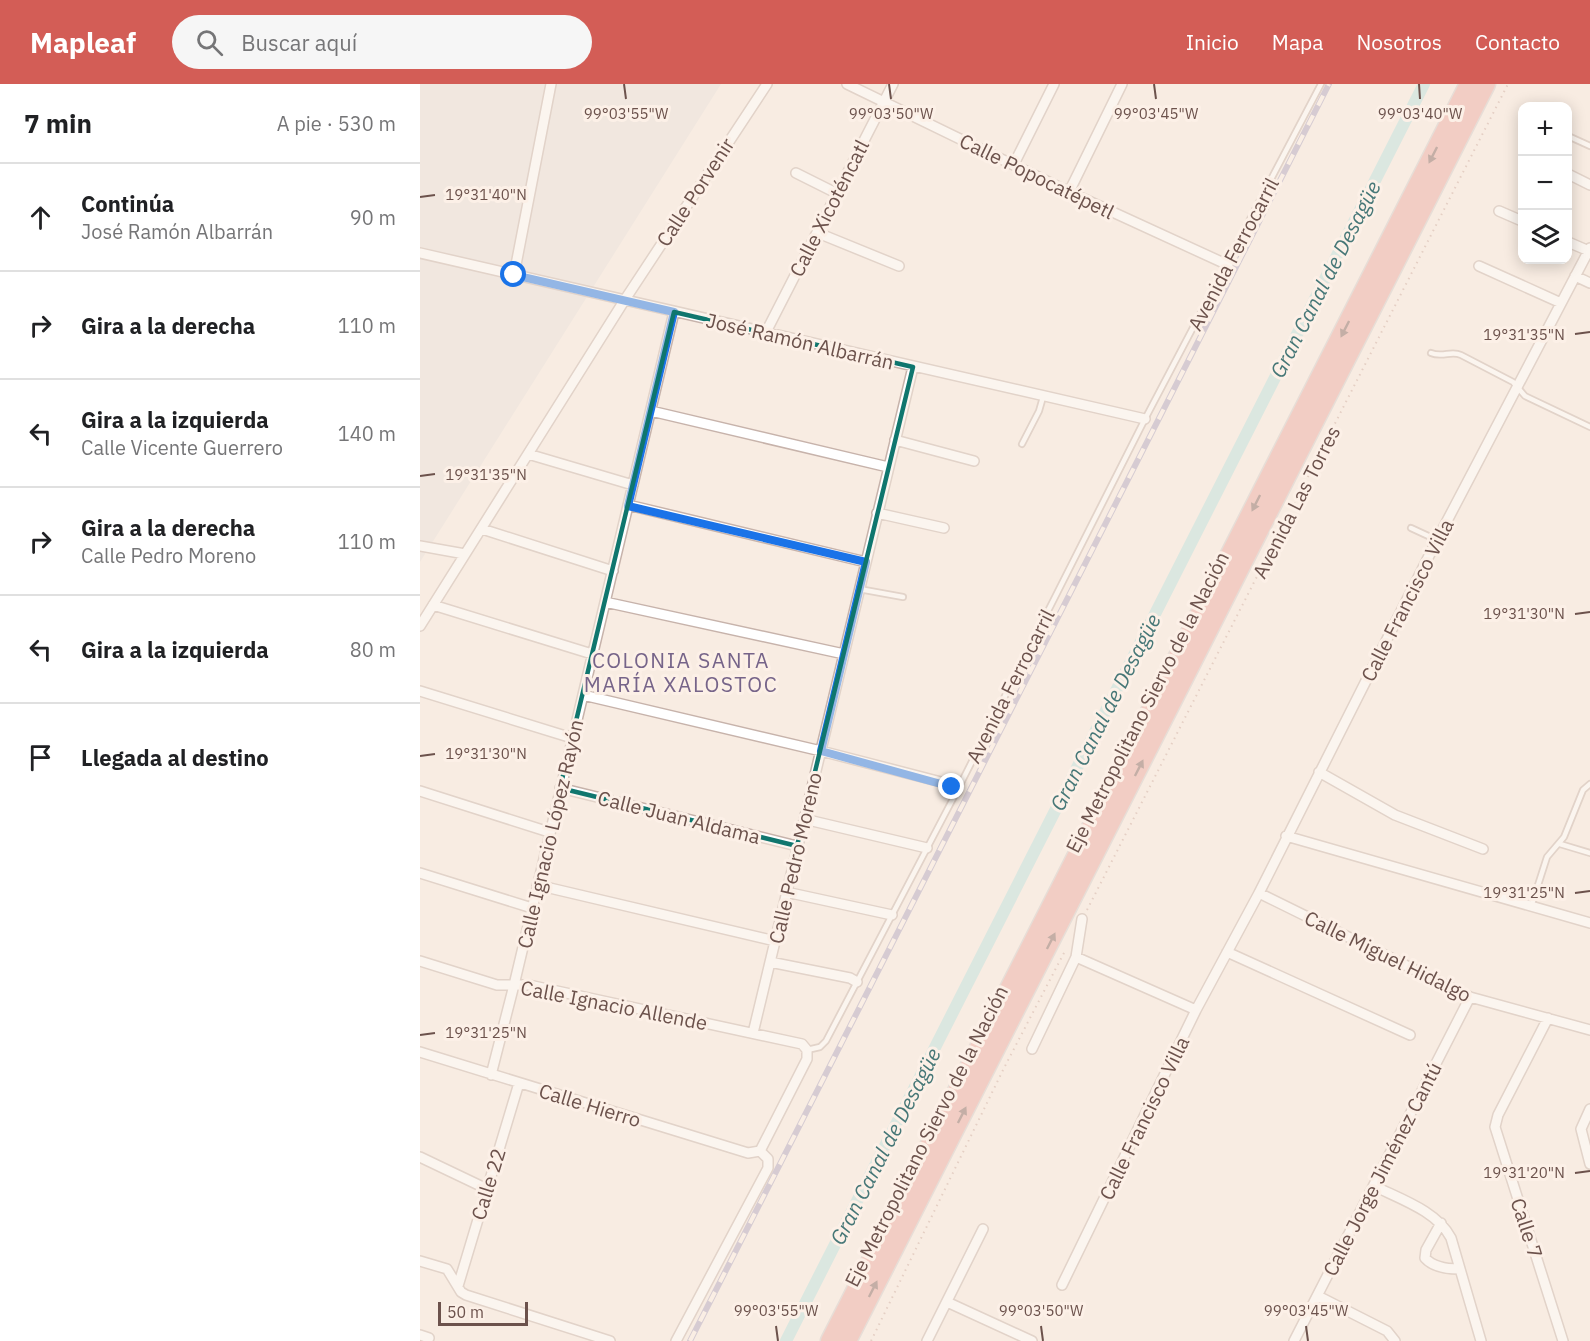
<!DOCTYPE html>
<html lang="es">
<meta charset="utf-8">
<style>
:root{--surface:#fff;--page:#f6f6f6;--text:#202124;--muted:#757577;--line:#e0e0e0;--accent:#d35d56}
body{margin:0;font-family:"IBM Plex Sans",sans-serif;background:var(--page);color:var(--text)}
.controls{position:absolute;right:18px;top:18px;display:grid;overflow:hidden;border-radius:12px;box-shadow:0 3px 15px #0003}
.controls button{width:54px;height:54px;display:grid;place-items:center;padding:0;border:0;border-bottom:2px solid var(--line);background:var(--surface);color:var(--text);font:30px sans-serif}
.scale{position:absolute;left:18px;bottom:15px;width:90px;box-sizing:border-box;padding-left:6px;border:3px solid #6c524c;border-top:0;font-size:16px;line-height:21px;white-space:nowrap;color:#6c524c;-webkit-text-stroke:4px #fcf0e7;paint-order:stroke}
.stop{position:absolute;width:18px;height:18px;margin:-14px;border:4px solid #1a73e8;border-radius:50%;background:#fff}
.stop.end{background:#1a73e8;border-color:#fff;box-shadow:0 2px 6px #0008}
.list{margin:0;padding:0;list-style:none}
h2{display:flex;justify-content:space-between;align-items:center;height:78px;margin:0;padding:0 24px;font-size:26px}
h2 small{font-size:20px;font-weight:400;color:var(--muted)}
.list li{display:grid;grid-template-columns:39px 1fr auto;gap:18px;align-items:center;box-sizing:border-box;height:108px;padding:0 24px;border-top:2px solid var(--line)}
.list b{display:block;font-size:22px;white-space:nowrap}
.list p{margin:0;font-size:20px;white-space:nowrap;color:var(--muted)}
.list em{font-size:20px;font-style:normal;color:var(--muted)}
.icon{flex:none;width:33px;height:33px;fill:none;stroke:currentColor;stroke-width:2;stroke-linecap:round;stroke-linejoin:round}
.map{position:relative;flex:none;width:1170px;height:1257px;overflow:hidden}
header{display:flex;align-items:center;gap:36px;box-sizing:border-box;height:84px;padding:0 30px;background:var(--accent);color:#fff}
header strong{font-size:28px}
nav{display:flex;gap:33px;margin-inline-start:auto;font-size:21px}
.search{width:420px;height:54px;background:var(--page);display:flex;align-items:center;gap:15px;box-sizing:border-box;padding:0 21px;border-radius:33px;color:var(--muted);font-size:22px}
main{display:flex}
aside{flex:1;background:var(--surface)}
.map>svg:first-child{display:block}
.industrial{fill:#e8e0dc}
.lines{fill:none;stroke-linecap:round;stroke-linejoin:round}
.canal{stroke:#b9dfde;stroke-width:12}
.lane-casing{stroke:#c7b3ab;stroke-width:8}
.street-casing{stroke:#c7b3ab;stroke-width:12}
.highway-casing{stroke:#d3cbc9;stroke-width:21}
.path{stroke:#ceaba1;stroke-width:2;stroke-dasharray:1.5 4.5;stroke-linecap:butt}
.lane{stroke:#fff;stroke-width:4.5}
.street{stroke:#fff;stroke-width:9}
.highway{stroke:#eba7a0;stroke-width:18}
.rail-casing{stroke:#ada3bf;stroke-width:6}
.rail{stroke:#fcf0e7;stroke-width:4;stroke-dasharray:11;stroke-linecap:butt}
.oneway{fill:#85635d}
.route{stroke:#1a73e8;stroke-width:8}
.marked{fill:none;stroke:#0f766e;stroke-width:4.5;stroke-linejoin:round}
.ticks{fill:none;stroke:#6c524c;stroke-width:2}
.labels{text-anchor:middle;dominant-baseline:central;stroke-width:6;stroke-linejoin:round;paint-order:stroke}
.street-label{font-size:20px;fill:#6c524c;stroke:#fcf0e7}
.water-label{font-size:21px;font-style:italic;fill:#467777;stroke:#fcf0e7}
.neighbourhood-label{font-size:21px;letter-spacing:1.5px;fill:#766489;stroke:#fcf0e7}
.ticks-label{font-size:15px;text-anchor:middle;fill:#6c524c;stroke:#fcf0e7;stroke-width:6;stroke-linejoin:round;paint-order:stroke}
</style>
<header>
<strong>Mapleaf</strong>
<div class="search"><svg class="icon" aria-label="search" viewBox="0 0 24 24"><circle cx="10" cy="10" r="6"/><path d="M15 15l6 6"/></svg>Buscar aquí</div>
<nav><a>Inicio</a><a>Mapa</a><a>Nosotros</a><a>Contacto</a></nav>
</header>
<main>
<aside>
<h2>7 min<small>A pie · 530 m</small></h2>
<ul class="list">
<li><svg class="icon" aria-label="ahead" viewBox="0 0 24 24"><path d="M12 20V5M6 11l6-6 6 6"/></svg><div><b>Continúa</b><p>José Ramón Albarrán</p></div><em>90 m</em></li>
<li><svg class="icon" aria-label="right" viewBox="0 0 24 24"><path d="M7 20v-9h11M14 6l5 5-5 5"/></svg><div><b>Gira a la derecha</b></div><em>110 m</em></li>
<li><svg class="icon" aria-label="left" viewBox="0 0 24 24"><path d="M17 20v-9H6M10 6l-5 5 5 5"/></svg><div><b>Gira a la izquierda</b><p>Calle Vicente Guerrero</p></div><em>140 m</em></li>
<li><svg class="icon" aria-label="right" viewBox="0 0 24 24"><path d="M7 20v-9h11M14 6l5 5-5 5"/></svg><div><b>Gira a la derecha</b><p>Calle Pedro Moreno</p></div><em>110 m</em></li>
<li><svg class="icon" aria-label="left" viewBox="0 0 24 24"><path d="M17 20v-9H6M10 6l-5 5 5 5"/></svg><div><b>Gira a la izquierda</b></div><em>80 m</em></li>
<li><svg class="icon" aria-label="arrive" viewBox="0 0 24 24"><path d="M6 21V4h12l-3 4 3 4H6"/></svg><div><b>Llegada al destino</b></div></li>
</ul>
</aside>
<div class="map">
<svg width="1170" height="1257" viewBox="0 0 1170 1257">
<rect width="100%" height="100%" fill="#f8ece2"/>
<path class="industrial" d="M0,0H301L0,478Z"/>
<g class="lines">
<path class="canal" d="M366,1257L1004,0"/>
<defs>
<path id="lane" d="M1148,52L1170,62
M1011,269C1023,274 1031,266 1041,271L1093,298L1105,312L1170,343
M602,360L619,327L623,313
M991,444L1017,456
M439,505L483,513
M1140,760L1170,769
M1111,823L1127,773L1144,753L1163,706L1170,700
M387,966L400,963L406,957L537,707L725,335L901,0"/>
<path id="street" d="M427,0L649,108L808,181
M594,80L634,0
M376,89L416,109
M1148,90L1170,101
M649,108L702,0
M1079,127L1102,137
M398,149L479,182
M1148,158L1169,167
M0,169L725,335
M1059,182L1141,219
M94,191L131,0
M1155,192L1170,199
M346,248L473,0
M231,327L468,383
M475,356L554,377
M108,370L213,401
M208,421L446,478
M457,429L524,444
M62,445L193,487
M0,462L45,470
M185,518L424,570
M13,521L172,570
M0,542L204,217L347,0
M0,607L152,654
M163,611L401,667L525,699L537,707
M899,688L975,731L1063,765
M140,704L377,762
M0,707L129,748
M384,735L507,764
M866,752L1170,839
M0,789L112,824
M117,801L355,857
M366,808L472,831
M839,809L1050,913L1170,946
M807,868L990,951
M656,873L776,926
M0,877L77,901H109L382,960L387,966V975L340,1067
M350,878L430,894L437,898
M1128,934L1078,1031L1075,1043L1143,1257
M333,949L493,283
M612,965L656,873L662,835
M0,968L328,1069L340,1067
M71,991L94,901L254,228
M1170,1025L1161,1045L1170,1080
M0,1073L67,1105
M954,1102C980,1115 1017,1127 1031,1154L1061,1257
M1021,1139L1006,1166L1005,1174C1013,1183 1027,1185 1039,1185
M0,1177L27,1185L41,1208L46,1211L190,1257
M642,1201L776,926L839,809L1017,456L1170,164
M38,1202L99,999
M898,1212L967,1247L975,1257
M527,1218L612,1257
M0,1251L9,1254
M256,1257L348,1084V1075L340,1067
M507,1257L563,1145
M874,1257L1050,913"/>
<path id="highway" d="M410,1257L1049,0
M427,1257L1066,0"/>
</defs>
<use href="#lane" class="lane-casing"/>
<use href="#street" class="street-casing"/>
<use href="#highway" class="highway-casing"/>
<path class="path" d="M667,826L1088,0
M451,1257L584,984L646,865"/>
<use href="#lane" class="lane"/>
<use href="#street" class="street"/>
<use href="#highway" class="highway"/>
<defs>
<path id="rail" d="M270,1257L909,0"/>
</defs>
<use href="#rail" class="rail-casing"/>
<use href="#rail" class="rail"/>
</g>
<defs><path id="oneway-solid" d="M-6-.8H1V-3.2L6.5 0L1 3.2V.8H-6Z" transform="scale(1.5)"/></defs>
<g class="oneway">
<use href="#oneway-solid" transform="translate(1013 71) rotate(117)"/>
<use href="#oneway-solid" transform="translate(925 245) rotate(117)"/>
<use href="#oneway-solid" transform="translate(836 419) rotate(117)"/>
<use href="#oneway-solid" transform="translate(719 684) rotate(-63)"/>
<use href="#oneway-solid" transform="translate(631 857) rotate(-63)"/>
<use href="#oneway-solid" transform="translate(542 1031) rotate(-63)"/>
<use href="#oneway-solid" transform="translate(453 1205) rotate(-63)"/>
</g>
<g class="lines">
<path class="route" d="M94,191L254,228L208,422L446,478L401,667L532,703"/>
</g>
<path d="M0 0H1170V1257H0ZM254,228L493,283L377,762L140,704Z" fill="#f8ece2" fill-opacity=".55" fill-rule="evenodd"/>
<path class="marked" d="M254,228L493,283L377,762L140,704Z"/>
<path class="ticks" d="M204,0L206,15M469,0L471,15M734,0L736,15M999,0L1000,15M0,113L15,111M1155,250L1170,248M0,392L15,390M1155,530L1170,528M0,672L15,670M1155,809L1170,807M0,951L15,949M1155,1089L1170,1087M356,1242L358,1257M621,1242L623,1257M886,1242L888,1257"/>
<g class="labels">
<g class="street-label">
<text transform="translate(617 92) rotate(26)">Calle Popocatépetl</text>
<text transform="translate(275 108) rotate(-57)">Calle Porvenir</text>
<text transform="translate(409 124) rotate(-63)">Calle Xicoténcatl</text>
<text transform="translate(813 170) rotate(-62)">Avenida Ferrocarril</text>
<text transform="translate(380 257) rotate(13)">José Ramón Albarrán</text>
<text transform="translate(876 418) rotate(-63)">Avenida Las Torres</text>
<text transform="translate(987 516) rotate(-63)">Calle Francisco Villa</text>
<text transform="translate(590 602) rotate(-63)">Avenida Ferrocarril</text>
<text transform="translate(727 618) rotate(-63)">Eje Metropolitano Siervo de la Nación</text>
<text transform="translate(259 733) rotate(14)">Calle Juan Aldama</text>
<text transform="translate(130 750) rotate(-77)">Calle Ignacio López Rayón</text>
<text transform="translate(375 774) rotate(-77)">Calle Pedro Moreno</text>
<text transform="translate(968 872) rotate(26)">Calle Miguel Hidalgo</text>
<text transform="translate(194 921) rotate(11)">Calle Ignacio Allende</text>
<text transform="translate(170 1021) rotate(17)">Calle Hierro</text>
<text transform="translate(724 1034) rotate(-64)">Calle Francisco Villa</text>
<text transform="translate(506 1052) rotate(-63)">Eje Metropolitano Siervo de la Nación</text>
<text transform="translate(962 1085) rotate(-63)">Calle Jorge Jiménez Cantú</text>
<text transform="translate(68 1100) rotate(-73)">Calle 22</text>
<text transform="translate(1107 1144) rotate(72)">Calle 7</text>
</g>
<g class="water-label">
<text transform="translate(905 195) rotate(-63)">Gran Canal de Desagüe</text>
<text transform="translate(685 628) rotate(-63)">Gran Canal de Desagüe</text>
<text transform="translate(465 1062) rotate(-63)">Gran Canal de Desagüe</text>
</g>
<g class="neighbourhood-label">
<text x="261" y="576">COLONIA SANTA<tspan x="261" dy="24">MARÍA XALOSTOC</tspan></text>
</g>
</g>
<g class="ticks-label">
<text x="206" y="35">99°03'55"W</text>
<text x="471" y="35">99°03'50"W</text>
<text x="736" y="35">99°03'45"W</text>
<text x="1000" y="35">99°03'40"W</text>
<text x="66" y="116">19°31'40"N</text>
<text x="1104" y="256">19°31'35"N</text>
<text x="66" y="396">19°31'35"N</text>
<text x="1104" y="535">19°31'30"N</text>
<text x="66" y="675">19°31'30"N</text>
<text x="1104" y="814">19°31'25"N</text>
<text x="66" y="954">19°31'25"N</text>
<text x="1104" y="1094">19°31'20"N</text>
<text x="356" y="1232">99°03'55"W</text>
<text x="621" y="1232">99°03'50"W</text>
<text x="886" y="1232">99°03'45"W</text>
</g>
</svg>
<div class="controls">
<button>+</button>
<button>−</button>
<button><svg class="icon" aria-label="layers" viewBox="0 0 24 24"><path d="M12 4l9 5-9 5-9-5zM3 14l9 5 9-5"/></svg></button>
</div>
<div class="scale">50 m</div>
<div class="stop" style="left:94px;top:191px"></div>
<div class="stop end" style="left:532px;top:703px"></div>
</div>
</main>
